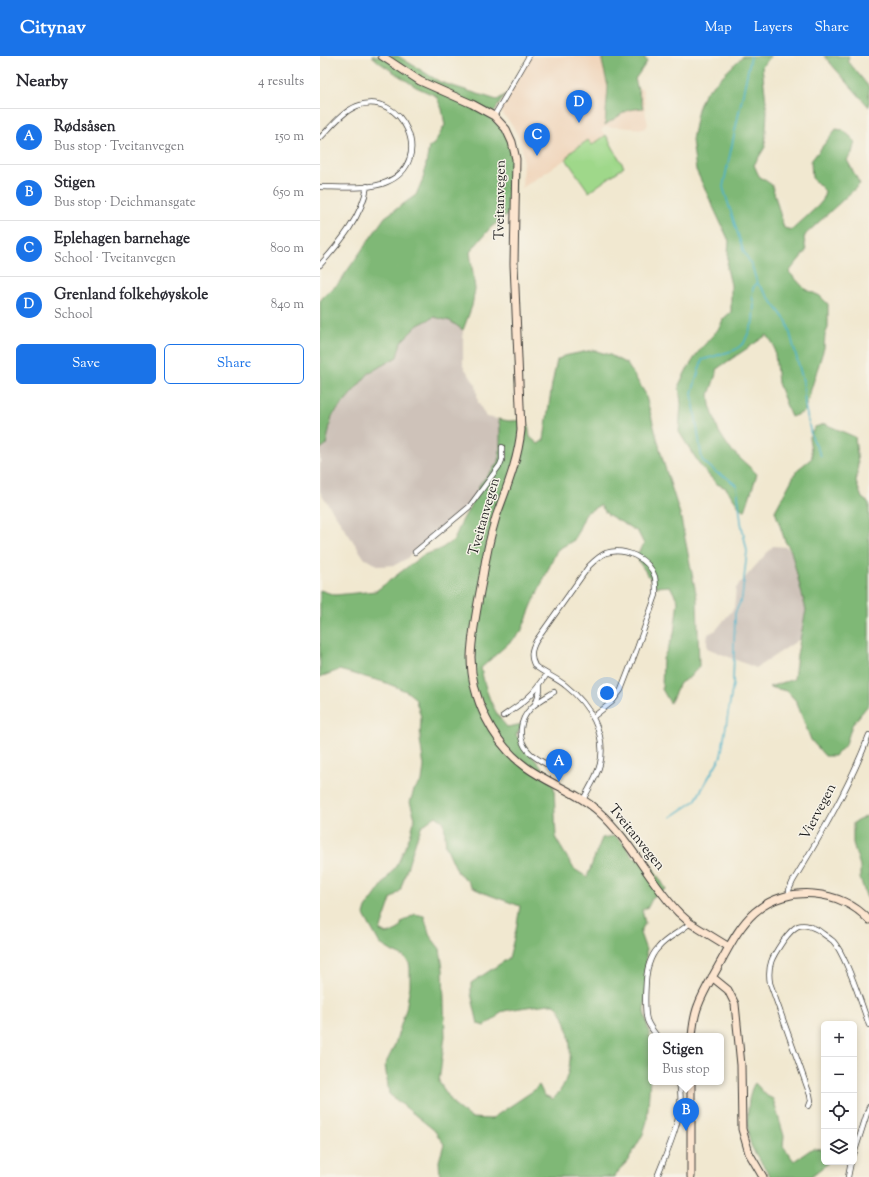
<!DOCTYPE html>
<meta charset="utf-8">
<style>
:root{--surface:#fff;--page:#f2f2f3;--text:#2b2b33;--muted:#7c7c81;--line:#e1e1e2;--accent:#1a73e8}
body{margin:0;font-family:"Sorts Mill Goudy",serif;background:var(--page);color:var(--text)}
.controls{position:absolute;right:12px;bottom:12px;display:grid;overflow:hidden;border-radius:6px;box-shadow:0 2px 6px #0003}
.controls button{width:36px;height:36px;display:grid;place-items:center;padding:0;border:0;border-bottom:1px solid var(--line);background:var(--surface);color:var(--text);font:20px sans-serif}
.you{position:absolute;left:287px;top:637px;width:14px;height:14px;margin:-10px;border:3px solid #fff;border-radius:50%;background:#1a73e8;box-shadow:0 0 0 6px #1a73e833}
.badge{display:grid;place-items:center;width:26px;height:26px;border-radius:50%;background:var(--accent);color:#fff;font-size:13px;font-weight:700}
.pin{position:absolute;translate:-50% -33px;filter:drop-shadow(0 1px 2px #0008)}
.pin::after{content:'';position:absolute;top:21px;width:14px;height:12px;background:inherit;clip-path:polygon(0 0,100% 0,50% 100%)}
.popup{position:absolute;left:328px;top:977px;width:76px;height:52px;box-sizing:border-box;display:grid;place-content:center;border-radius:6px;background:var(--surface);filter:drop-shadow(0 1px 3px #0005);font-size:13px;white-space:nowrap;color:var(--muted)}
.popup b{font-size:15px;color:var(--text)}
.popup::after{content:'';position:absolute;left:50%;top:100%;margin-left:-8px;border:8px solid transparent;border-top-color:var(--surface)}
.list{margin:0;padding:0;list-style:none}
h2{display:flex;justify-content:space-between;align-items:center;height:52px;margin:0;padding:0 16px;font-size:17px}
h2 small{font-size:13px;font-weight:400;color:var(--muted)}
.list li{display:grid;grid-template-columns:26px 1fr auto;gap:12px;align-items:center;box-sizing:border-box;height:56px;padding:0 16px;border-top:1px solid var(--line)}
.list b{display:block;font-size:15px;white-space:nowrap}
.list p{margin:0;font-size:13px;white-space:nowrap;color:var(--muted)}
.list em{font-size:13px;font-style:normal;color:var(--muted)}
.actions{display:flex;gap:8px;padding:12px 16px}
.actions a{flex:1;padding:9px 0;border:1px solid var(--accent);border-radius:6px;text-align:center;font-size:14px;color:var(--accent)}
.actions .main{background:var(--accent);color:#fff}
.icon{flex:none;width:22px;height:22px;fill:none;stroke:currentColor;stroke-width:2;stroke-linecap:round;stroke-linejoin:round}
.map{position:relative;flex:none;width:549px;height:1121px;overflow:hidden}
header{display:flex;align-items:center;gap:24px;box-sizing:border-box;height:56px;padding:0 20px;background:var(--accent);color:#fff}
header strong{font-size:19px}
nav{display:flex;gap:22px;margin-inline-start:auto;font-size:14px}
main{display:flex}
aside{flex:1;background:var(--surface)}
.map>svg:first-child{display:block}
.built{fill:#f0d6bc}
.industrial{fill:#cec2b9}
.green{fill:#9fd88a;stroke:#5e7a53}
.forest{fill:#7fb876;stroke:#4e6a49;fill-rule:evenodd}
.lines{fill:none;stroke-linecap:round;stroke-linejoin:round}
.stream{stroke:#4cb3ca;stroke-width:1.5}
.street-casing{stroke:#3c3b37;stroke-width:6}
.secondary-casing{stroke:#3c3b37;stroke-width:9}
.street{stroke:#fff;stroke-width:4.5}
.secondary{stroke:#fce5cf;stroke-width:7}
.labels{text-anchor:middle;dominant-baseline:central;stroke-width:3;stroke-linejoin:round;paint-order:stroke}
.street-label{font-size:14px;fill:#1c1c1c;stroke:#f7f3e8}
</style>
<header>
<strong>Citynav</strong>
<nav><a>Map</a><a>Layers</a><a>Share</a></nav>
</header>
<main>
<aside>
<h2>Nearby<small>4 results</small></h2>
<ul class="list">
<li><span class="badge">A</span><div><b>Rødsåsen</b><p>Bus stop · Tveitanvegen</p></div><em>150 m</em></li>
<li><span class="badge">B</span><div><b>Stigen</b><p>Bus stop · Deichmansgate</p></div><em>650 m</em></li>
<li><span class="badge">C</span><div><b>Eplehagen barnehage</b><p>School · Tveitanvegen</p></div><em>800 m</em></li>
<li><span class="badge">D</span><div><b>Grenland folkehøyskole</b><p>School</p></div><em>840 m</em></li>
</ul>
<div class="actions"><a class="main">Save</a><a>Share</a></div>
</aside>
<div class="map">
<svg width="549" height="1121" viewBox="0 0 549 1121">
<rect width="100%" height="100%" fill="#f7f3e8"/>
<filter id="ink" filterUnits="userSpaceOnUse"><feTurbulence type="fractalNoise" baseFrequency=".025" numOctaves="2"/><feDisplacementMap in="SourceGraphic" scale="8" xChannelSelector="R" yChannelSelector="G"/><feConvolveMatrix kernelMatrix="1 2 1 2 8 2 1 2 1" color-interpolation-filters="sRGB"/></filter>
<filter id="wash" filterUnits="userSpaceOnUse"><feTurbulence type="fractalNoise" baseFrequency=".012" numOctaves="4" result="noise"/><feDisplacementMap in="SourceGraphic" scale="16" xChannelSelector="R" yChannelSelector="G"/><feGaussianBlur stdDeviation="0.9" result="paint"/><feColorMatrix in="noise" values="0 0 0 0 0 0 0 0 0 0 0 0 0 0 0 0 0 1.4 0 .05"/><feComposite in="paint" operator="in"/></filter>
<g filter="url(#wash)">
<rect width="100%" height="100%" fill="#f1e8d0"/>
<path class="built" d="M211,0H284L297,21L323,34L325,54L328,69L324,73L298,71H285L281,74L286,80L304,111L269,136L246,103L202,132L203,101L202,92L199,82L192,69L180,55L181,51Z"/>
<path class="industrial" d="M114,261L130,265L143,274V310L156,329L158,346L166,361L178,363L180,369V399L177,408L160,428L158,435L145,453L86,503L75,509L60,510L45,503L0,436V393L6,389L12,360L49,317L77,301L81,286L98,269Z
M453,490L466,491L471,495L486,554L480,583L436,612L387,592V584L388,578L396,574L414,552L416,532Z"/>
<path class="green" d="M286,79L304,111L269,136L246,103L251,96L268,84L272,89Z"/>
<path class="forest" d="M52,0H78L120,26L177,44L185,39L172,59L186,74L195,98L193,155L170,172L150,196L155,233L152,250L143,274L130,265L114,261L98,269L81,286L77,301L49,317L12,360L6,389L0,393V245L4,240L18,228L65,161L96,139L104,120L109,91L114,88L125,69L122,53L116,40L96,31L60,7Z
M284,0H324L327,6L315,23L323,52L308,54L285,69L288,31L282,5Z
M423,0H451L442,10L447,55L445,91L434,109L439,120L452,129L464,172L472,174L498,150L503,144L505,135L492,122L491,105L516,73L523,74L535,85L532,97L527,104L540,128L486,178L484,182L486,195L469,216L485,233L500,240L508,248V272L505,279L504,292L484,356L471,361L458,327L454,289L447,279L398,312L389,339L390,349L399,376L410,393L437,418L425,455L419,451L406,432L397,428L382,412L359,376L361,348L359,329L366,315L379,295L400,271L403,263L411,256V229L407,212L409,185L376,114L372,84L378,53L384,38Z
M504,0H529L528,5L549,31V51Z
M273,294L290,299L307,308L325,337L344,408L360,458L377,542L379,610L370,621L360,627L350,647L342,633L343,603L354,578L358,545L350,530L337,531L334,528L319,506L317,498L324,488L318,476L287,458L280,449L266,457L254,484L237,494L212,549L201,576L161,612C165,633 172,655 187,671L203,668L196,679L228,720L234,731L236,783L254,813L267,821L282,782L295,780L304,788L312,800L333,812L346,833L333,841L328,851L322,854L325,867L320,877L326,894L327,930L324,955L331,985V1008L327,1065L323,1078L309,1103L294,1121H120L119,1105L124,1088L114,1074L69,1038L65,1009L74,991L86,953L90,930V912L89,907L84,901L73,896L60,888L44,859L46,852L78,807L90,780L95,762L90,746L94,734L102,725L104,710L100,684L101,661L95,642L86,635L64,626L19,614L0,621V534L15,539L56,535L103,499L119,494L134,484L141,467L154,443L160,428L177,408L180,398V369L178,363L189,365L205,364L208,369L210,381L218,388L224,384L232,328L237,304L244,300ZM116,760L124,766L126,790L138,817L147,824L151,831L164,837L200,850L196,874L189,902L151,927V937L158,968L164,970C168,967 172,965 175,963C177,961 178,958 181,956C184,954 232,947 234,948C239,950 241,956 243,960C254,985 254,1024 233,1043L224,1039L219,1029L213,1035L171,1063L151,1062L135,1050L119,1026L125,980L123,913L120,893L110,880L104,860L95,858L82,866L79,873L68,878L60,875L71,843L80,835L96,784L102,770Z
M505,368L535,381L538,408L536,426L542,442L549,447V648L532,669L526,688L515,700H505L491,684L476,645L467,635L449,631L474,623L477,599L486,554L471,495L465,485L455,455L477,414L492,402L489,381L495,371Z
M549,759V845L546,840L540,822V810L533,787V767Z
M435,1027L447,1040L453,1043L464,1080L463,1090L474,1105L493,1092L502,1093L504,1095V1106H507V1108L490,1121H451C445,1111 435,1099 431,1089C426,1076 426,1038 435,1027Z"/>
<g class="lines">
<path class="stream" d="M431,0L403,131L423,194L432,210L437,227L444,235L467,266L483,325L485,349L491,379L501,400
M351,761L375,745L401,700L413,628L415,557L422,542L427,495L421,466L417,430L406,421L397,417L382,404L372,337L382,304L415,294L424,287L433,266L434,247L432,241L433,232L437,227"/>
</g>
</g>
<g filter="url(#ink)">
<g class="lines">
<defs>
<path id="street" d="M174,60L209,0
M0,82C11,71 22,56 37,50C81,33 117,104 67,126C50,134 19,131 0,131
M0,209C19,188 43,159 47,130
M95,496L149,451L180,409L182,404V391
M215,648L220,635V629
M183,660C204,646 213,640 227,618
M226,708C220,704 213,701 208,695C197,683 199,664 211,652C217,646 226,641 234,636
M263,744C269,732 277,721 280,708C287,678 269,648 246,630C237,622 225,618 215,610C210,601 211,594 216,585L269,510C274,505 279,500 286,497C304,491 329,502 335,521C336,527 336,533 336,539L315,598L301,634L292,646L273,661
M469,839V834L473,825C501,779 530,730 549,679
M337,980C333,975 329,970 327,964C324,954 325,918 329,908C331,902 334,896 338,892C347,881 361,876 370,867
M489,1050L491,1045L490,1039L450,927C447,908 453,900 463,885C474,870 480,864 498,874C503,878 508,881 513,885C526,899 542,949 549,969
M534,1098L549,1051
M337,1121C348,1092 366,1058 359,1026
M528,1121L531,1106"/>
<path id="secondary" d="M62,0L100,25L152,48L174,60L186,73L192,86L196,103L194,208L201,374C198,405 186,433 176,461C170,481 166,500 163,520C158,547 152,574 151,601C151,642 173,687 206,711C229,728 257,736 278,755C311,784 329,826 359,857L370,867L409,891
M392,921L408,934L415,948L421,1009L422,1073L429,1097L443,1121
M372,980C373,970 374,960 378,950C383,936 392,922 399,909C409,891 419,870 435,856C467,828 521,833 549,864
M371,1121V1026"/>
</defs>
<use href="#street" class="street-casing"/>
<use href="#secondary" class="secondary-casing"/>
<use href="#street" class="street"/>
<use href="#secondary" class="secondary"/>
</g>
</g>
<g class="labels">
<g class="street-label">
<text transform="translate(181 144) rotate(-89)">Tveitanvegen</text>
<text transform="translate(165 461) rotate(-74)">Tveitanvegen</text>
<text transform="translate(499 756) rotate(-62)">Viervegen</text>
<text transform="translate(316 782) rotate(51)">Tveitanvegen</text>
</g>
</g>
</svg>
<div class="controls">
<button>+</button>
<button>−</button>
<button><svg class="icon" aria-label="locate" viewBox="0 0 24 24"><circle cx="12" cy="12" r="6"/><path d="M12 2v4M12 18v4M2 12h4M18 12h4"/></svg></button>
<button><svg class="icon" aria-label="layers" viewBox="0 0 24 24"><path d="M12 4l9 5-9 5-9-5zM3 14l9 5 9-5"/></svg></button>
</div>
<div class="you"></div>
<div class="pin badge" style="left:239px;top:726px">A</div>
<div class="pin badge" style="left:366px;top:1075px">B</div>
<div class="popup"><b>Stigen</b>Bus stop</div>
<div class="pin badge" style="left:217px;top:100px">C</div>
<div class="pin badge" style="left:259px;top:67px">D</div>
</div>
</main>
